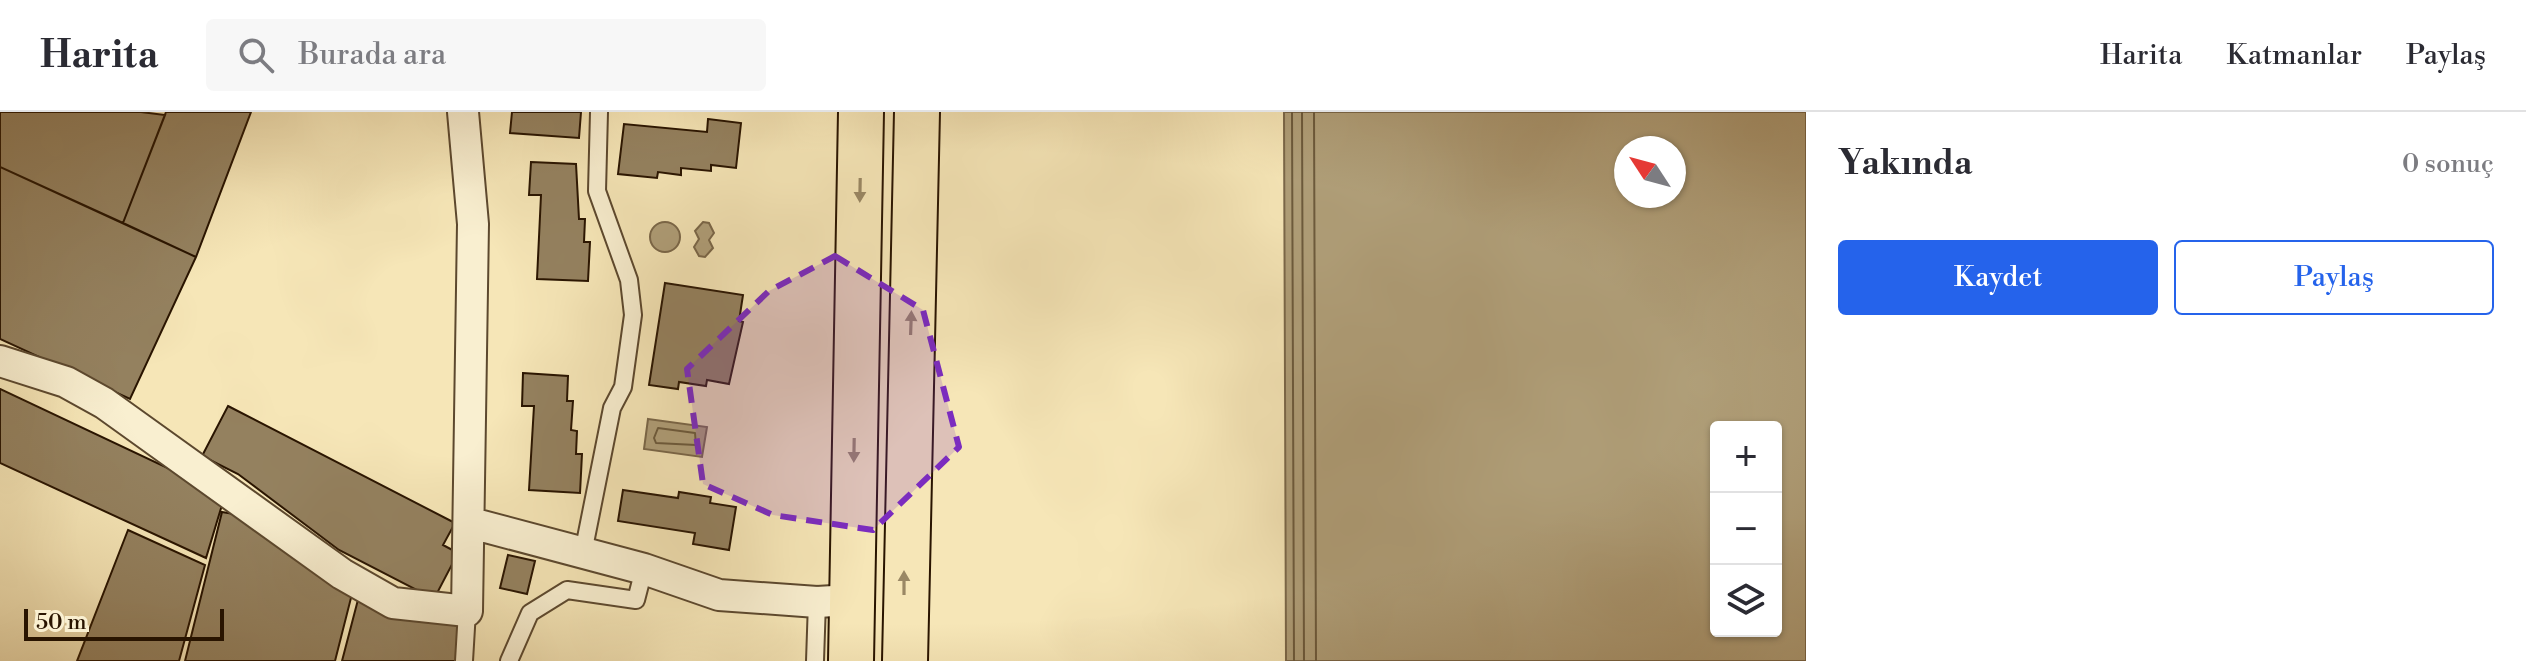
<!DOCTYPE html>
<html lang="tr">
<meta charset="utf-8">
<style>
:root{--surface:#fff;--page:#f7f7f7;--text:#2b2b33;--muted:#7c7c81;--line:#e1e1e2;--accent:#2563eb}
body{margin:0;font-family:"Libre Bodoni",serif;background:var(--page);color:var(--text)}
.controls{position:absolute;right:24px;bottom:24px;display:grid;overflow:hidden;border-radius:8px;box-shadow:0 2px 6px #0004}
.controls button{width:72px;height:72px;display:grid;place-items:center;padding:0;border:0;border-bottom:2px solid var(--line);background:var(--surface);color:var(--text);font:40px sans-serif}
.compass{position:absolute;left:1614px;top:24px;width:72px;height:72px;border-radius:50%;background:var(--surface);box-shadow:0 2px 6px #0004;rotate:306deg}
.scale{position:absolute;left:24px;bottom:20px;width:200px;box-sizing:border-box;padding-left:8px;border:4px solid #291400;border-top:0;font-size:22px;line-height:28px;white-space:nowrap;color:#291400;-webkit-text-stroke:6px #f9efd0;paint-order:stroke}
.list{margin:0;padding:0;list-style:none}
h2{display:flex;justify-content:space-between;align-items:center;height:104px;margin:0;padding:0 32px;font-size:34px}
h2 small{font-size:26px;font-weight:400;color:var(--muted)}
.actions{display:flex;gap:16px;padding:24px 32px}
.actions a{flex:1;padding:18px 0;border:2px solid var(--accent);border-radius:8px;text-align:center;font-size:28px;color:var(--accent)}
.actions .main{background:var(--accent);color:#fff}
.icon{flex:none;width:44px;height:44px;fill:none;stroke:currentColor;stroke-width:2;stroke-linecap:round;stroke-linejoin:round}
.map{position:relative;flex:none;width:1806px;height:549px;overflow:hidden}
header{display:flex;align-items:center;gap:48px;box-sizing:border-box;height:112px;padding:0 40px;background:var(--surface);border-bottom:2px solid var(--line)}
header strong{font-size:38px}
nav{display:flex;gap:44px;margin-inline-start:auto;font-size:28px}
.search{width:560px;height:72px;background:var(--page);display:flex;align-items:center;gap:20px;box-sizing:border-box;padding:0 28px;border-radius:8px;color:var(--muted);font-size:30px}
main{display:flex}
aside{flex:1;background:var(--surface)}
.map>svg:first-child{display:block}
.water{fill:#b09f79;stroke:#7a6749;stroke-width:2;fill-rule:evenodd}
.lines{fill:none;stroke-linecap:round;stroke-linejoin:round}
.shore{stroke:#6c5a3c;stroke-width:2}
.building{fill:#94815f;stroke:#291400;stroke-width:2}
.service-casing{stroke:#5c482e;stroke-width:20}
.minor-casing{stroke:#5c482e;stroke-width:34}
.trunk-casing{stroke:#291400;stroke-width:48}
.service{stroke:#f9efd0;stroke-width:16}
.minor{stroke:#f9efd0;stroke-width:30}
.trunk{stroke:#f6e6b7;stroke-width:44}
.oneway{fill:#9a8865}
.marked{fill:#7b2cbf;fill-opacity:0.2;stroke:#7b2cbf;stroke-width:6;stroke-dasharray:16 10;stroke-linejoin:round}
</style>
<header>
<strong>Harita</strong>
<div class="search"><svg class="icon" aria-label="search" viewBox="0 0 24 24"><circle cx="10" cy="10" r="6"/><path d="M15 15l6 6"/></svg>Burada ara</div>
<nav><a>Harita</a><a>Katmanlar</a><a>Paylaş</a></nav>
</header>
<main>
<div class="map">
<svg width="1806" height="549" viewBox="0 0 1806 549">
<rect width="100%" height="100%" fill="#f6e6b7"/>
<filter id="stains"><feTurbulence type="fractalNoise" baseFrequency=".0025" numOctaves="4"/><feColorMatrix values="0 0 0 0 .2 0 0 0 0 .09 0 0 0 0 .02 0 0 0 .5 -.17"/></filter>
<radialGradient id="worn" r=".72"><stop offset=".6" stop-color="#630" stop-opacity="0"/><stop offset="1" stop-color="#630" stop-opacity=".3"/></radialGradient>
<path class="water" d="M1284,0H1806V549H1286ZM1674,36V84H1626V36ZM1776,315V519H1716V315Z
M650 125a15 15 0 1 1 30 0a15 15 0 1 1-30 0Z
M703,110L709,111L714,121L709,128L713,136L705,145L699,144L694,135L699,127L695,119Z
M648,307L707,315L702,345L644,337Z"/>
<g class="lines">
<path class="shore" d="M1292,0L1294,549
M1302,0L1304,549
M1314,0L1316,549
M658,316L695,321L696,333L656,331L654,326Z"/>
</g>
<path class="building" d="M0,0H141L165,3L123,111L0,55Z
M166,0H251L196,145L123,111Z
M512,0H581L579,26L510,21Z
M708,7L741,11L736,56L711,53V59L681,56V63L658,60L657,66L618,62L624,12L707,20Z
M531,50L576,52L579,107H585L584,130H590L588,169L537,167L541,83H529Z
M0,55L196,145L130,287L0,227Z
M665,171L743,183L739,209L743,210L729,272L707,268L706,274L679,270L678,277L649,273Z
M523,261L568,264L567,289H573L571,318L577,319L576,342H582L580,381L529,378L534,294H522Z
M0,277L225,383L206,446L0,351Z
M228,294L455,411L443,433L458,441L434,487L339,438L238,362L202,344Z
M623,378L678,386L679,380L711,385L710,391L736,395L729,438L693,432L695,421L618,409Z
M222,400L258,406L353,478L335,549H185Z
M128,418L205,453L179,549H77Z
M508,443L535,449L527,482L500,476Z
M360,480L463,513L456,549H342Z"/>
<g class="lines">
<defs>
<path id="service" d="M583,441L612,296L623,275L633,203L629,168L597,79L599,0
M464,549L467,499
M509,549L530,501L567,478L636,488L644,457
M815,549L817,490"/>
<path id="minor" d="M0,249L66,270L104,291L342,462L393,491L467,499L473,112L463,0
M471,411L644,457L719,483L817,490L851,488"/>
<path id="trunk" d="M851,549L861,0
M905,549L917,0"/>
</defs>
<use href="#service" class="service-casing"/>
<use href="#minor" class="minor-casing"/>
<use href="#trunk" class="trunk-casing"/>
<use href="#service" class="service"/>
<use href="#minor" class="minor"/>
<use href="#trunk" class="trunk"/>
</g>
<defs><path id="oneway-solid" d="M-6-.8H1V-3.2L6.5 0L1 3.2V.8H-6Z" transform="scale(2)"/></defs>
<g class="oneway">
<use href="#oneway-solid" transform="translate(860 78) rotate(91)"/>
<use href="#oneway-solid" transform="translate(911 211) rotate(-88)"/>
<use href="#oneway-solid" transform="translate(854 338) rotate(91)"/>
<use href="#oneway-solid" transform="translate(904 471) rotate(-90)"/>
</g>
<path class="marked" d="M835,144L923,198L959,335L873,418L773,403L703,372L687,257L769,179Z"/>
<rect width="100%" height="100%" filter="url(#stains)"/>
<rect width="100%" height="100%" fill="url(#worn)"/>
</svg>
<div class="controls">
<button>+</button>
<button>−</button>
<button><svg class="icon" aria-label="layers" viewBox="0 0 24 24"><path d="M12 4l9 5-9 5-9-5zM3 14l9 5 9-5"/></svg></button>
</div>
<svg class="compass" viewBox="-18 -18 36 36"><path d="M0-13l5 13h-10z" fill="#e53935"/><path d="M0 13l5-13h-10z" fill="#7c7c81"/></svg>
<div class="scale">50 m</div>
</div>
<aside>
<h2>Yakında<small>0 sonuç</small></h2>
<ul class="list">
</ul>
<div class="actions"><a class="main">Kaydet</a><a>Paylaş</a></div>
</aside>
</main>
